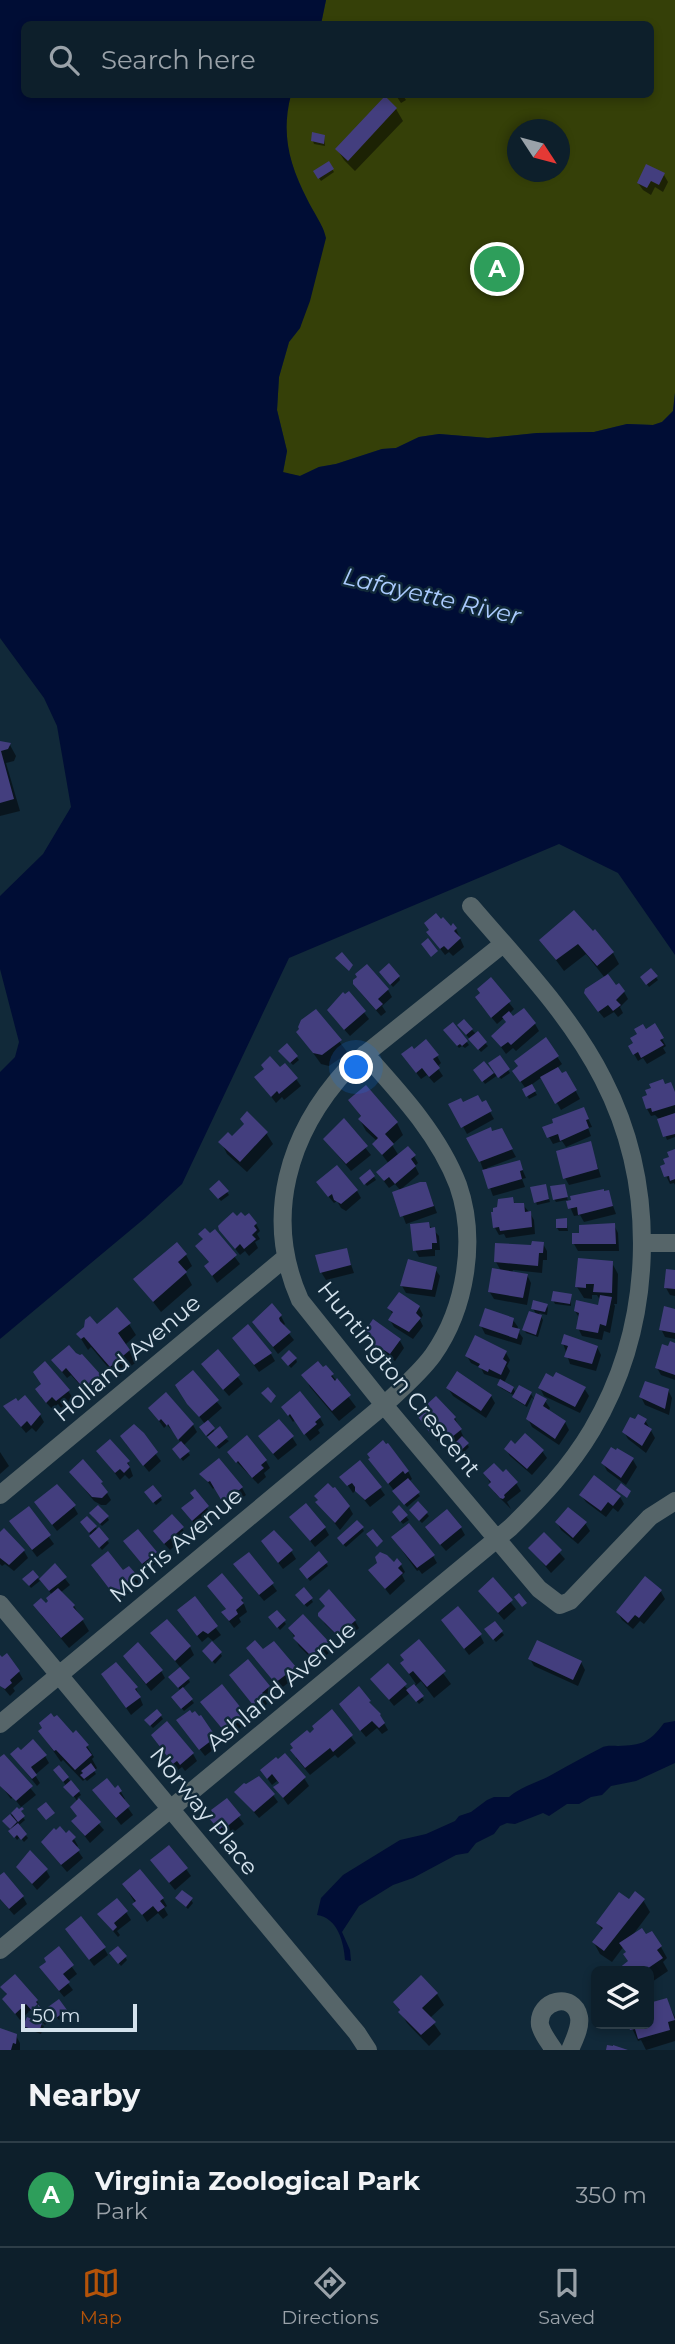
<!DOCTYPE html>
<style>
:root{--surface:#0d1f2b;--page:#1b2c37;--text:#f1f3f6;--muted:#9aa2a9;--line:#2d3d47;--accent:#b45309}
body{margin:0;font-family:Montserrat,sans-serif;background:var(--page);color:var(--text)}
.controls{position:absolute;right:21px;bottom:21px;display:grid;overflow:hidden;border-radius:10px;box-shadow:0 4px 10px #0003}
.controls button{width:63px;height:63px;display:grid;place-items:center;padding:0;border:0;border-bottom:2px solid var(--line);background:var(--surface);color:var(--text);font:35px sans-serif}
.compass{position:absolute;left:507px;top:119px;width:63px;height:63px;border-radius:50%;background:var(--surface);box-shadow:0 4px 10px #0003;rotate:126deg}
.scale{position:absolute;left:21px;bottom:18px;width:116px;box-sizing:border-box;padding-left:7px;border:4px solid #d4e2ed;border-top:0;font-size:19px;line-height:24px;white-space:nowrap;color:#d4e2ed;-webkit-text-stroke:5px #112939;paint-order:stroke}
.you{position:absolute;left:357px;top:1068px;width:24px;height:24px;margin:-18px;border:5px solid #fff;border-radius:50%;background:#1a73e8;box-shadow:0 0 0 10px #1a73e833}
.badge{display:grid;place-items:center;width:46px;height:46px;border-radius:50%;background:var(--accent);color:#fff;font-size:23px;font-weight:700}
.pin{position:absolute;translate:-50% -50%;border:4px solid #fff;box-shadow:0 2px 7px #0006}
.list{margin:0;padding:0;list-style:none}
h2{display:flex;justify-content:space-between;align-items:center;height:91px;margin:0;padding:0 28px;font-size:30px}
h2 small{font-size:23px;font-weight:400;color:var(--muted)}
.list li{display:grid;grid-template-columns:46px 1fr auto;gap:21px;align-items:center;box-sizing:border-box;height:105px;padding:0 28px;border-top:2px solid var(--line)}
.list b{display:block;font-size:26px;white-space:nowrap}
.list p{margin:0;font-size:23px;white-space:nowrap;color:var(--muted)}
.list em{font-size:23px;font-style:normal;color:var(--muted)}
.icon{flex:none;width:38px;height:38px;fill:none;stroke:currentColor;stroke-width:2;stroke-linecap:round;stroke-linejoin:round}
.map{position:relative;flex:none;width:675px;height:2050px;overflow:hidden}
.search{position:absolute;background:var(--surface);box-shadow:0 4px 10px #0003;left:21px;right:21px;top:21px;height:77px;display:flex;align-items:center;gap:18px;box-sizing:border-box;padding:0 24px;border-radius:10px;color:var(--muted);font-size:26px}
.sheet{height:196px;background:var(--surface)}
nav{display:flex;justify-content:space-around;align-items:center;box-sizing:border-box;height:98px;border-top:2px solid var(--line);background:var(--surface);font-size:19px;color:var(--muted)}
nav a{display:grid;justify-items:center;gap:4px}
nav .on{color:var(--accent)}
.map>svg:first-child{display:block}
.green{fill:#354008;fill-rule:evenodd}
.water{fill:#000d35}
.shadow{fill:#0007}
.building{fill:#433e7e}
.lines{fill:none;stroke-linecap:round;stroke-linejoin:round}
.minor{stroke:#566569;stroke-width:18}
.labels{text-anchor:middle;dominant-baseline:central;stroke-width:5;stroke-linejoin:round;paint-order:stroke}
.street-label{font-size:23px;fill:#d4e2ed;stroke:#112939}
.water-label{font-size:24px;font-style:italic;fill:#abcbfe;stroke:#112939}
</style>
<div class="map">
<svg width="675" height="2050" viewBox="0 0 675 2050">
<rect width="100%" height="100%" fill="#112939"/>
<path class="green" d="M326,0H675V393L673,411L662,422L653,425L627,424L594,432L537,433L488,438L439,434L419,437L396,448L382,449L336,464L319,467L300,476L283,473L287,451L277,410L279,377L289,342L300,328L324,231C306,198 281,155 286,116C286,109 289,101 291,95L650,94V24H321ZM518,130H560V172H518Z"/>
<path class="water" d="M0,0H326L321,24H24V94L291,95C281,133 289,164 307,199C313,212 323,224 326,238L310,301L300,328L289,342L279,377L277,410L287,451L283,472L300,476L319,467L336,464L382,449L396,448L419,437L439,434L488,438L537,433L594,432L627,424L653,425L662,422L673,411L675,393V955L618,873L559,844L289,958L182,1184L145,1218L0,1339V1072L15,1057L19,1042L0,969V896L43,854L71,807L57,726L44,698L0,638Z
M675,1721V1763L636,1781L611,1786L602,1795L591,1797L579,1804H567L549,1816L543,1813L515,1824L507,1823L500,1826L494,1834L476,1843L468,1853L456,1855L413,1878L393,1885L359,1906L342,1932L350,1950L351,1961L345,1960C344,1943 338,1918 317,1915L321,1898L343,1875L400,1840L426,1834L455,1821L459,1816L471,1812L487,1800L494,1797H509C523,1785 538,1783 553,1774C569,1765 585,1756 601,1748C606,1745 613,1746 618,1746C642,1745 649,1743 664,1723Z"/>
<path class="shadow" d="M395,94H402L406,100L401,103Z
M385,99L396,109L403,121L355,171L344,160L337,149Z
M324,136L325,146L314,144L313,141Z
M328,163L334,172L321,181L315,172Z
M664,175L668,182L663,192L655,187L651,195L643,190L638,183Z
M0,742L10,745L16,756L14,761L6,763L20,811L0,816Z
M574,913L613,953L619,964L606,975L616,988L624,992L628,999L620,1007L623,1013L618,1017L614,1012L604,1018L590,1001L605,978L586,954L564,971L541,940Z
M450,928L456,929L464,947L453,956L449,952L445,955L428,933Z
M651,971L658,980L649,987L642,977Z
M383,976L399,977L400,980L393,987Z
M359,978L388,990L392,997L382,1006L386,1012L381,1016L360,992L355,984Z
M491,980L514,1009L509,1014L513,1018L535,1024L539,1031L516,1051L513,1048L506,1054L493,1036L507,1023L504,1018L497,1024L481,1005Z
M349,993L369,1019L350,1036L333,1017Z
M316,1011L348,1053L329,1066L321,1064L298,1032Z
M453,1024L469,1045L465,1048L462,1046L459,1048L447,1033Z
M655,1026L666,1046L663,1048L666,1053L647,1064L643,1058L638,1061L630,1047L645,1031Z
M461,1029L472,1030L488,1046L481,1052Z
M546,1040L562,1064L557,1068L561,1076L566,1073L580,1099L561,1110L542,1077L531,1085L537,1095L529,1099L524,1090L526,1089L519,1079Z
M287,1045L299,1060L293,1065L282,1054Z
M414,1051L437,1056L441,1063L437,1067L443,1076L434,1083L427,1075L421,1079L408,1062Z
M499,1057L510,1073L501,1079L498,1075L485,1084L475,1070L484,1063L495,1074Z
M256,1077L296,1079L301,1086L284,1100L282,1097L276,1103Z
M365,1088L397,1123L403,1135L392,1145L399,1156H414L418,1163L415,1166L419,1174L400,1190L395,1184L389,1188L383,1180L389,1164L374,1144L377,1141L366,1131L360,1120L362,1118L350,1101Z
M675,1094V1137L667,1140L659,1119L655,1115L651,1116L647,1109Z
M485,1103L494,1119L467,1134L451,1105Z
M587,1116L592,1127L588,1128L591,1136L566,1147L562,1141L553,1144L549,1137Z
M344,1121L371,1155L351,1171L330,1146Z
M501,1130L516,1157L487,1168L488,1170L519,1162L526,1178L522,1179L525,1187L493,1196L480,1161L492,1133Z
M266,1133L273,1144L247,1172L227,1154L221,1142Z
M590,1143L601,1177L569,1185L565,1178Z
M675,1151V1185L674,1183L670,1184L662,1167L667,1165Z
M374,1177L376,1180L367,1186L363,1181Z
M426,1184L437,1213L406,1224L394,1193Z
M565,1186L568,1202L608,1192L616,1214L584,1222L580,1215L574,1216L567,1200L556,1202L554,1199Z
M546,1189L550,1202L537,1205L536,1202Z
M323,1190L357,1191L361,1198L346,1211L341,1208L337,1201L334,1203Z
M213,1192H227L229,1195L221,1201Z
M512,1199L516,1205H523L530,1213L534,1220L535,1234L506,1238L504,1234L499,1235L495,1228Z
M236,1218L256,1224L260,1231L257,1234L260,1239L255,1242L258,1248L249,1256L245,1251L240,1255L226,1237Z
M566,1220L568,1231H559L557,1228Z
M428,1224L439,1236L440,1250H435V1256L419,1257L415,1250Z
M614,1225L618,1233L619,1251H578L574,1244Z
M215,1231L240,1264L217,1283L206,1266L210,1263L201,1253L209,1236Z
M543,1244L547,1251V1260H543L542,1273L513,1270L512,1273L527,1275L531,1283L527,1305L494,1299L489,1291L501,1271L496,1262Z
M346,1250L354,1273L326,1280L321,1272Z
M186,1255L192,1266L185,1272L192,1285L161,1312L135,1279Z
M612,1263L618,1274L617,1304H614L615,1306L610,1333L604,1331L602,1340L582,1336L578,1328L580,1319L575,1311L599,1307L600,1300L597,1295H592V1299L584,1298L577,1287Z
M435,1269L440,1276L435,1297L406,1293L402,1286Z
M675,1272V1296L670,1295L666,1288Z
M571,1295V1306L555,1304L553,1300Z
M546,1305L548,1308L547,1315L539,1313L543,1320L538,1337L526,1333L524,1329L537,1315L533,1309Z
M419,1307L423,1315L420,1320L423,1326L413,1339L394,1327L390,1320L393,1315L389,1308Z
M675,1311V1339L665,1337L661,1329Z
M281,1316L285,1324L283,1326L294,1340L278,1354L254,1322Z
M513,1320L518,1327L517,1330L523,1338L521,1345L485,1334L481,1326Z
M129,1324L136,1335L126,1344L135,1363L117,1378L91,1347L88,1350L78,1334L97,1327Z
M365,1334L400,1341L404,1348L395,1361L389,1357L387,1359L375,1351Z
M234,1338L271,1354L275,1361L259,1372Z
M563,1343L597,1347L601,1355L596,1371L570,1364Z
M675,1345V1380L661,1375L657,1368L669,1348Z
M218,1352L243,1384L229,1396L207,1371Z
M506,1353L510,1360L507,1366L510,1371L504,1383L513,1388L516,1393L531,1394L534,1399L545,1401L550,1408L548,1411L565,1422L569,1430L559,1445L532,1427L528,1419L535,1402L532,1397L527,1407L516,1400L515,1396L501,1388L499,1385L502,1380L484,1374L481,1368L471,1363L467,1356Z
M75,1354L82,1356L104,1384L90,1396L71,1375L67,1378L58,1367Z
M296,1359L297,1362L291,1368L285,1361Z
M326,1367L356,1407L339,1421L310,1387L304,1375Z
M192,1373L222,1408L207,1421L215,1432L229,1441L219,1449L203,1431L205,1424L181,1393Z
M448,1388L491,1396L495,1403L486,1418L453,1396Z
M540,1388H584L589,1396L580,1413L544,1396Z
M668,1390L672,1398L669,1415L645,1405L641,1397Z
M68,1391L73,1398L61,1408L58,1404L52,1409L41,1397Z
M283,1407L320,1418L324,1425L318,1430L320,1433L310,1441L295,1420L293,1422Z
M150,1408L193,1425L197,1432L183,1446L190,1455L183,1461L176,1452L181,1443L173,1431L167,1425L164,1428Z
M10,1414L40,1415L44,1422L36,1432L32,1428L26,1433Z
M455,1418L464,1438L463,1439L469,1447L457,1459L452,1453L457,1443L454,1440L451,1442L446,1437L439,1443L423,1422Z
M645,1420L655,1438L646,1453L628,1439L624,1432Z
M134,1426L161,1461L149,1472L126,1444Z
M292,1437L297,1445L278,1460L265,1444Z
M506,1449L542,1451L547,1458L532,1475L510,1456Z
M98,1451L128,1462L133,1476L129,1479L125,1475L120,1480Z
M0,1452L9,1466L0,1474Z
M234,1459L266,1461L270,1468L264,1473L266,1477L258,1484Z
M370,1460L408,1471L412,1479L408,1482L420,1496L407,1507Z
M633,1460L637,1467L626,1485L607,1471L603,1463Z
M71,1472L101,1483L111,1500L106,1505H101L94,1501Z
M485,1473L516,1483L521,1491L507,1502L511,1509L495,1493Z
M202,1474L242,1488L246,1495L229,1509L215,1487L213,1489Z
M342,1477L380,1488L385,1495L370,1507L356,1490L353,1493Z
M195,1491L212,1515L197,1527L183,1509L195,1499Z
M581,1495L620,1497L624,1504L618,1512L613,1508L606,1517L586,1502Z
M148,1496L160,1497L162,1500L156,1505Z
M69,1498L78,1514L57,1531L41,1510Z
M318,1502L349,1507L353,1514L340,1530Z
M418,1504L429,1516L422,1523L413,1514Z
M28,1508L54,1544L37,1557L16,1529Z
M399,1508L409,1520L403,1524L396,1516Z
M93,1517H107L109,1520L102,1526Z
M291,1517L325,1528L329,1535L315,1547Z
M557,1522L585,1523L590,1531L578,1544L561,1530Z
M84,1526L95,1527L109,1543L102,1550Z
M182,1528L187,1536L170,1550L159,1538Z
M362,1528L364,1531L346,1547L341,1542Z
M461,1528L465,1535L446,1551L432,1535Z
M0,1533L24,1551L28,1558L14,1571L5,1564L2,1566L0,1564Z
M544,1535L565,1559L551,1573L530,1548Z
M393,1538L433,1556L437,1563L422,1574L419,1570L417,1571Z
M130,1549L155,1553L160,1560L147,1570Z
M268,1549L291,1551L296,1559L283,1569Z
M326,1563L328,1566L310,1581L303,1572Z
M394,1564L401,1565L405,1572L402,1575L405,1581L390,1595L371,1571Z
M55,1566L70,1585L60,1593L74,1606L89,1631L69,1648L42,1616L35,1605L45,1606L52,1595L41,1580L31,1588L26,1582L38,1578L39,1581Z
M129,1568L140,1584L119,1601L97,1573H123Z
M240,1572L272,1584L277,1591L264,1601Z
M222,1576L242,1599L247,1612L239,1618L241,1622L234,1628L223,1613L227,1610L209,1586Z
M646,1579L661,1592L665,1599L644,1624L640,1621L633,1629L622,1620L618,1613Z
M493,1580L516,1609L504,1620L485,1598Z
M299,1598L311,1599L313,1602L307,1607Z
M194,1599L221,1635L213,1641L208,1637L202,1642L183,1618Z
M277,1612L286,1624L280,1630L272,1620Z
M320,1615L355,1621L359,1628L344,1642L325,1624Z
M443,1621L480,1635L484,1643L469,1655Z
M494,1623L504,1635L496,1642L488,1633Z
M290,1629L327,1643L331,1651L317,1664L299,1646Z
M153,1634L190,1647L194,1655L180,1667Z
M419,1641L451,1684L434,1698L421,1681L414,1687L424,1700L419,1704L410,1693L394,1706L373,1680L388,1666L408,1690L416,1684L402,1664Z
M248,1648L263,1652L294,1668L299,1675L280,1689Z
M220,1653L222,1656L215,1664L206,1654Z
M0,1658L19,1672L23,1679L13,1688L15,1691L10,1696L0,1684Z
M530,1659L581,1662L585,1670L578,1686L534,1666Z
M248,1662L273,1695L266,1701L267,1704L258,1711L236,1682Z
M129,1663L161,1671L165,1678L151,1691Z
M188,1679L190,1682L182,1689L194,1703L184,1711L175,1701L181,1691L172,1680Z
M108,1682L136,1688L143,1705L131,1715Z
M222,1687L248,1721L229,1737L207,1710Z
M157,1711L163,1719L153,1728L148,1723Z
M332,1712L356,1743L338,1758L335,1755L310,1775L296,1758L309,1736Z
M345,1712L384,1723L388,1730L382,1734L377,1728L366,1737Z
M183,1728L214,1737L219,1745L205,1756Z
M40,1732L73,1736L87,1746L94,1757L92,1759L97,1768L94,1771L96,1774L87,1781L85,1779L83,1781L63,1760L61,1762Z
M157,1743L193,1754L197,1761L185,1771L182,1767L178,1770Z
M4,1756L36,1795L21,1807L13,1797L11,1799L0,1784V1759Z
M45,1756L49,1763L35,1775L40,1783L37,1786L17,1761Z
M59,1767L79,1792L81,1795L77,1798L104,1830L90,1843L73,1821L78,1817V1802L57,1773Z
M262,1771L304,1778L309,1786L288,1805L276,1788L280,1784L277,1781L272,1785Z
M94,1790L121,1792L125,1799L123,1801L133,1815L121,1825Z
M236,1792L273,1795L278,1802L259,1818Z
M226,1800L244,1824L230,1835L227,1833L224,1836L215,1825Z
M17,1810L25,1820L18,1826L28,1838L24,1842L20,1837L17,1840L4,1821Z
M66,1835L74,1839L78,1846L76,1848L83,1858L67,1872L48,1850Z
M18,1867L46,1870L50,1877L37,1890Z
M157,1868L186,1869L191,1876L175,1890Z
M0,1877L23,1897L27,1904L14,1915L0,1899Z
M124,1885L163,1899L167,1906L164,1908L168,1915L163,1919L158,1913L147,1922Z
M177,1898L191,1900L193,1903L188,1909Z
M643,1900L650,1912L632,1936L661,1947L667,1958L663,1962L668,1971L649,1984V1971H621L620,1969L630,1962L624,1946L612,1962L600,1954L594,1943L603,1931L598,1924L629,1902Z
M126,1912L131,1920L117,1931L120,1935L118,1937L99,1914Z
M67,1930L104,1948L108,1955L94,1966Z
M59,1949L77,1974L67,1982L73,1990L64,1997L46,1975Z
M113,1956L125,1957L127,1960L121,1966Z
M2,1987L37,2001L49,2021L45,2025L31,2010L20,2020L4,1999L7,1995Z
M437,1994L444,2005L430,2018L441,2034L429,2046L407,2023L395,2003Z
M666,2000L675,2017V2041L646,2050L641,2040L638,2041L630,2024H649V2002L650,2004Z
M52,2011H66L67,2014L59,2020Z
M28,2019L44,2026L41,2034L27,2029L25,2026Z
M0,2030L16,2036L20,2043V2050H0Z"/>
<path class="building" d="M385,96L397,108L348,161L335,149Z
M312,132L325,135L324,144L311,141Z
M329,161L334,169L318,179L313,171Z
M646,164L665,173L659,185L651,181L647,188L637,183Z
M0,741L11,743L8,749L1,751L14,799L0,803Z
M574,910L593,931L595,929L614,952L597,966L578,944L556,960L539,940Z
M436,913L441,919L443,917L451,926L453,923L457,928L454,931L461,938L448,950L444,946L440,949L426,932L429,930L424,923Z
M428,938L438,951L431,957L421,944Z
M342,952L353,965L349,971L335,958Z
M389,963L400,976L390,985L379,972Z
M367,964L389,989L378,999L383,1004L376,1010L353,984V980L357,977L355,974Z
M651,968L658,976L646,985L640,977Z
M608,974L616,985L619,983L625,991L616,1000L621,1005L613,1011L608,1005L598,1012L584,993L585,989Z
M491,977L511,1001L491,1018L475,997L480,993L477,989Z
M349,991L366,1011L344,1030L327,1010L343,992L345,994Z
M524,1008L536,1023L511,1045L508,1042L501,1047L491,1036L506,1022L502,1017L509,1011L513,1016Z
M316,1009L342,1040L322,1055L313,1053L296,1032L299,1029L298,1027L301,1020Z
M464,1019L473,1029L466,1035L457,1025Z
M453,1022L468,1041L462,1046L460,1044L457,1046L443,1030Z
M655,1023L664,1038L660,1040L664,1045L641,1058L638,1052L633,1055L628,1046L633,1043L630,1038L637,1034L634,1029L643,1024L646,1029Z
M478,1031L487,1042L478,1050L468,1039Z
M546,1037L559,1056L520,1082L512,1071L518,1066L514,1061Z
M426,1039L439,1055L433,1059L440,1068L429,1077L422,1068L416,1073L401,1054L412,1046L414,1049Z
M287,1043L298,1056L290,1063L278,1051Z
M500,1055L510,1069L498,1078L488,1063Z
M270,1056L280,1067L285,1063L298,1078L279,1094L277,1091L271,1097L254,1077L264,1069L261,1065Z
M484,1061L494,1073L482,1082L473,1070Z
M558,1067L562,1073L566,1071L577,1090L555,1104L540,1077Z
M663,1079L665,1084L671,1082L675,1092V1105L652,1112L651,1108L646,1109L642,1097L647,1095L645,1090L651,1088L649,1084Z
M532,1084L536,1091L526,1097L522,1089Z
M366,1085L398,1122L385,1134L394,1144L382,1155L372,1144L378,1138L358,1119L361,1116L348,1100Z
M478,1095L482,1102L486,1100L492,1111L461,1128L448,1104L461,1098L463,1102Z
M584,1107L589,1119L586,1120L589,1128L560,1141L558,1134L547,1138L542,1127L553,1123L552,1119Z
M247,1111L268,1132L240,1162L218,1142L228,1132L232,1136L244,1124L240,1119Z
M675,1113V1134L663,1137L657,1119Z
M344,1118L368,1146L346,1164L323,1139Z
M491,1127L492,1131L502,1128L513,1149L479,1162L466,1138Z
M591,1141L598,1169L563,1179L556,1151Z
M408,1146L416,1155L411,1159L416,1166L395,1184L389,1177L384,1181L376,1172Z
M675,1149V1179L670,1181L669,1176L664,1177L660,1166L665,1164L663,1159L669,1157L667,1152Z
M520,1160L523,1170L520,1171L522,1179L488,1189L482,1170Z
M337,1165L358,1190L341,1204L334,1200L332,1194L328,1197L316,1182Z
M370,1169L375,1176L364,1185L359,1178Z
M219,1180L229,1191L218,1199L209,1189Z
M420,1182H426L434,1206L400,1217L392,1192Z
M546,1184L549,1199L534,1203L530,1187Z
M565,1184L568,1197L553,1200L550,1186Z
M604,1189V1191L609,1190L613,1206L578,1215L577,1207L568,1209L566,1201L571,1200L570,1196Z
M513,1197L514,1203H524L525,1212L531,1211L532,1227L500,1231L499,1227L493,1228L491,1212H493V1208L497,1207L498,1199Z
M233,1212L237,1216L241,1212L245,1216L249,1213L257,1223L254,1226L257,1230L252,1235L256,1239L244,1249L240,1244L235,1249L219,1230L218,1226L222,1222Z
M567,1218V1228H556V1219Z
M429,1222L430,1228L435,1227L437,1243H432V1249L413,1251L410,1224Z
M615,1223L616,1244H572V1233H579V1225Z
M205,1228L210,1233L215,1229L237,1255L212,1276L204,1266L209,1262L195,1246L203,1239L198,1234Z
M532,1241L544,1242L543,1253H539L538,1266L494,1262L495,1243L531,1245Z
M177,1242L187,1254L178,1262L187,1272L153,1302L133,1279Z
M347,1248L351,1265L320,1273L315,1255Z
M578,1258L613,1261L612,1293L593,1292L594,1284H586V1288L575,1287Z
M408,1259L437,1267L432,1290L400,1286Z
M492,1268L528,1274L523,1298L488,1292Z
M666,1269L675,1270V1289L664,1288Z
M553,1291L572,1294L570,1304L551,1301Z
M399,1292L420,1306L416,1313L421,1318L409,1332L388,1320L393,1312L387,1308Z
M600,1295L612,1297L606,1326L600,1324L598,1333L576,1329L579,1313L574,1311L576,1300L598,1305Z
M533,1300L548,1304L545,1312L531,1309Z
M272,1303L282,1315L279,1318L280,1321L291,1332L273,1347L252,1322Z
M664,1306L675,1309V1333L659,1330Z
M117,1307L131,1323L118,1333L130,1350L110,1367L84,1337L81,1339L76,1334L84,1327L85,1320L90,1316L97,1324Z
M485,1308L514,1318L512,1327L520,1329L517,1339L479,1326Z
M529,1311L542,1315L536,1335L522,1330Z
M373,1319L401,1339L390,1354L384,1350L382,1353L369,1343L371,1340L363,1334Z
M248,1324L272,1353L254,1365L232,1338Z
M564,1334L598,1346L592,1364L564,1357L568,1346L561,1344Z
M475,1335L507,1351L503,1359L507,1362L501,1375L489,1369L488,1372L478,1367L480,1364L465,1356Z
M670,1341L675,1343V1375L655,1368L662,1344L668,1346Z
M69,1345L76,1353L80,1355L82,1354L101,1375L85,1390L66,1368L62,1372L51,1360Z
M218,1349L240,1375L223,1390L201,1364Z
M289,1350L297,1358L288,1366L281,1358Z
M45,1361L70,1390L56,1401L52,1397L46,1403L35,1389L41,1384L33,1372Z
M318,1361L323,1367L326,1365L334,1374L331,1376L335,1381L337,1378L351,1395L332,1411L301,1375Z
M193,1370L219,1400L199,1417L187,1404L175,1385Z
M457,1371L492,1395L481,1411L446,1388Z
M556,1372L586,1387L575,1407L538,1388L546,1373L553,1377Z
M500,1379L514,1387L511,1393L497,1385Z
M645,1381L669,1389L665,1409L639,1397Z
M519,1385L532,1392L525,1405L512,1397Z
M268,1387L276,1396L271,1403L261,1393Z
M300,1391L321,1417L315,1422L317,1424L304,1435L290,1414L288,1416L281,1407Z
M166,1392L194,1424L178,1440L168,1424L167,1426L161,1419L159,1421L148,1408Z
M536,1393L547,1399L543,1406L566,1421L555,1439L526,1419Z
M25,1395L41,1414L31,1426L27,1421L21,1427L3,1406L16,1398L18,1401Z
M436,1396L456,1417L454,1419L462,1429L452,1437L449,1434L446,1436L441,1430L433,1437L416,1414Z
M638,1414L647,1419L644,1424L652,1429L642,1446L622,1432L630,1417L635,1419Z
M279,1419L294,1436L273,1454L258,1436Z
M208,1420L215,1428L206,1436L199,1427Z
M134,1424L144,1433L158,1452L143,1466L120,1436Z
M220,1426L228,1437L216,1447L207,1437Z
M525,1433L544,1450L527,1469L504,1449L511,1440L515,1444Z
M247,1435L267,1460L261,1465L264,1468L252,1478L238,1461L236,1463L227,1452Z
M462,1436L469,1443L454,1457L448,1450Z
M110,1439L130,1461L127,1463L130,1467L124,1473L120,1469L115,1473L96,1451Z
M383,1440L386,1444L388,1443L409,1471L405,1474L403,1471L388,1484L368,1459L370,1458L367,1454Z
M181,1441L190,1451L180,1459L172,1449Z
M611,1447L616,1450L617,1448L634,1458L621,1478L601,1463Z
M219,1458L243,1487L223,1503L210,1481L208,1482L199,1474Z
M83,1459L103,1482L101,1483L108,1492L102,1498L92,1497L69,1472Z
M360,1460L382,1487L365,1500L355,1491V1487L352,1483L347,1486L339,1477Z
M494,1463L503,1472L506,1469L518,1482L504,1495L505,1497L503,1499L500,1498L488,1485L491,1482L483,1473Z
M594,1475L621,1496L613,1506L608,1502L601,1511L579,1495Z
M408,1478L420,1492L404,1505L392,1491Z
M328,1483L333,1488L335,1487L350,1506L335,1523L315,1502L318,1500L314,1496Z
M621,1483L631,1491L627,1498L616,1490Z
M57,1484L76,1505L52,1525L34,1502Z
M153,1485L162,1496L153,1503L144,1492Z
M195,1489L209,1506L192,1521L181,1508L194,1498L190,1493Z
M418,1501L428,1512L419,1521L409,1510Z
M306,1503L326,1527L310,1541L289,1517Z
M98,1505L109,1516L100,1524L89,1513Z
M399,1505L408,1515L400,1522L392,1512Z
M29,1506L51,1535L32,1550L9,1521Z
M568,1507L587,1522L573,1538L555,1522Z
M447,1509L462,1527L440,1545L425,1527Z
M172,1514L184,1527L164,1544L153,1531Z
M87,1516L97,1526L89,1533L80,1522Z
M357,1520L364,1527L343,1545L337,1538Z
M409,1523L435,1555L417,1568L391,1537Z
M99,1527L109,1539L99,1548L89,1536Z
M4,1528L25,1550L9,1565L0,1558V1532Z
M138,1529L157,1552L142,1564L123,1541Z
M373,1529L383,1541L377,1547L366,1534Z
M274,1530L293,1550L278,1563L261,1541Z
M544,1532L562,1550L546,1566L528,1548Z
M108,1551L123,1570L129,1566L137,1575L114,1595L91,1565Z
M319,1551L328,1562L307,1579L299,1569Z
M249,1552L274,1583L259,1595L233,1564Z
M380,1552L387,1555L394,1562L397,1558L402,1564L398,1568L403,1573L385,1589L368,1570L377,1563L375,1557Z
M55,1563L67,1577L49,1591L39,1579Z
M33,1570L39,1577L29,1586L22,1579Z
M222,1573L243,1598L241,1600L244,1603L236,1610L238,1614L229,1621L221,1612L226,1609L207,1586Z
M645,1576L662,1590L639,1618L635,1615L628,1623L616,1612Z
M493,1577L513,1600L498,1613L478,1591Z
M304,1587L313,1598L304,1605L295,1595Z
M58,1588L75,1605L73,1607L84,1619L61,1638L33,1605L41,1598L46,1603L48,1601L46,1598Z
M329,1589L356,1620L338,1636L318,1616V1613L325,1606L319,1599Z
M519,1593L527,1603L522,1607L514,1597Z
M195,1596L218,1626L208,1634L203,1631L197,1636L177,1610Z
M458,1606L482,1634L464,1649L441,1620Z
M277,1610L286,1620L277,1628L268,1617Z
M303,1614L329,1642L312,1657L293,1638L295,1636L288,1628Z
M167,1619L191,1646L175,1661L150,1633Z
M495,1621L503,1631L493,1640L484,1629Z
M419,1639L446,1671L427,1687L413,1671L409,1674L400,1663L404,1660L400,1655Z
M255,1640L263,1649L274,1641L296,1667L275,1683L246,1648Z
M537,1640L582,1661L573,1680L528,1659Z
M212,1641L222,1652L212,1662L202,1651Z
M138,1642L163,1670L146,1684L123,1656Z
M7,1653L20,1671L10,1680L12,1683L5,1689L0,1686V1655L2,1657Z
M248,1659L270,1686L262,1693L265,1696L253,1705L229,1675Z
M116,1662L138,1687L135,1689L141,1697L126,1708L101,1674Z
M388,1663L407,1684L389,1700L370,1679Z
M180,1667L190,1678L178,1688L168,1677Z
M222,1684L245,1713L224,1731L200,1702Z
M414,1684L424,1696L416,1702L406,1690Z
M359,1686L371,1701L369,1702L381,1714L380,1715L385,1723L379,1728L372,1721L360,1731L339,1704Z
M183,1687L193,1699L181,1709L171,1697Z
M157,1709L162,1715L150,1726L144,1720Z
M332,1709L353,1735L333,1752L330,1748L305,1768L290,1750L293,1748L290,1744L307,1730L310,1733L314,1729L312,1726Z
M190,1710L192,1713L195,1711L199,1716L201,1715L216,1737L199,1750L176,1720Z
M51,1713L54,1717L57,1715L73,1733L76,1730L89,1745L86,1747L92,1755L75,1770L56,1750L54,1751L38,1731L42,1728L39,1723Z
M167,1721L194,1753L180,1765L177,1761L173,1764L151,1735Z
M33,1739L47,1755L31,1767L37,1775L32,1779L10,1754L18,1747L21,1750Z
M285,1753L306,1777L283,1798L273,1787L279,1783L272,1774L267,1779L260,1770L276,1757L278,1759Z
M4,1754L33,1786L16,1801L0,1786V1757Z
M91,1763L96,1770L84,1779L80,1775L83,1773L81,1771Z
M59,1765L69,1777L63,1782L53,1770Z
M259,1776L275,1794L254,1812L234,1792L244,1783L246,1784Z
M107,1778L115,1788L118,1785L122,1791L119,1793L130,1806L116,1818L92,1790Z
M71,1780L80,1791L73,1797L63,1787Z
M79,1798L101,1822L85,1836L71,1821L77,1816L70,1807Z
M227,1798L241,1815L224,1829L222,1827L219,1830L208,1817L213,1813L211,1810Z
M46,1802L55,1813L46,1820L37,1809Z
M17,1807L19,1809L22,1807L24,1809L21,1811L25,1816L18,1822L11,1813Z
M10,1814L17,1822L10,1829L2,1821Z
M18,1823L27,1834L21,1840L17,1835L14,1838L8,1831Z
M60,1826L66,1833L69,1830L76,1837L72,1841L80,1850L61,1865L41,1842L54,1828L56,1830Z
M169,1845L188,1868L169,1883L150,1860Z
M30,1850L48,1869L32,1884L16,1867Z
M140,1869L164,1898L160,1901L165,1907L158,1912L153,1906L142,1915L132,1904L136,1901L122,1884Z
M4,1872L24,1896L9,1909L0,1899V1875Z
M182,1890L193,1898L186,1907L175,1898Z
M635,1891L645,1899L604,1951L592,1942L603,1928L596,1923L619,1892L629,1899Z
M117,1898L128,1911L114,1923L117,1927L113,1931L97,1914Z
M81,1916L106,1947L89,1960L65,1929Z
M642,1928L646,1934L652,1931L662,1946L657,1950L663,1958L644,1971H620L618,1969L628,1961L623,1954L626,1952L619,1943Z
M59,1946L74,1965L63,1974L70,1982L59,1991L39,1967L46,1962L44,1958Z
M118,1946L127,1956L118,1964L109,1953Z
M15,1974L38,2000L36,2002L46,2013L39,2019L26,2004L15,2014L2,1999L7,1994L0,1987Z
M421,1975L438,1993L422,2008L436,2022L421,2035L398,2012L400,2010L393,2002Z
M667,1998L675,2020L668,2022L670,2030L638,2039L635,2029L630,2030L628,2024H649V2003Z
M59,1999L67,2010L56,2018L48,2007Z
M27,2017L42,2023L39,2032L23,2026Z
M0,2028L17,2034L16,2044L13,2043L11,2050H0Z
M607,2045L613,2046V2045L628,2050H606Z"/>
<g class="lines">
<path class="minor" d="M503,944L348,1068C288,1133 263,1217 300,1300L384,1405L539,1589L560,1605L570,1601L650,1517L675,1501
M642,1243H675
M0,1495L285,1258
M0,1604L357,2033L368,2050
M0,1724L384,1405C401,1389 420,1373 433,1355C466,1308 477,1239 458,1185C439,1135 400,1093 365,1054
M0,1950L510,1528C541,1498 570,1467 592,1430C654,1325 659,1188 603,1079C570,1014 518,961 471,906
M554,2050C549,2042 542,2034 540,2025C537,2000 574,1991 579,2017C581,2027 574,2040 570,2050"/>
</g>
<g class="labels">
<g class="street-label">
<text transform="translate(127 1358) rotate(-40)">Holland Avenue</text>
<text transform="translate(399 1379) rotate(51)">Huntington Crescent</text>
<text transform="translate(176 1545) rotate(-40)">Morris Avenue</text>
<text transform="translate(281 1686) rotate(-40)">Ashland Avenue</text>
<text transform="translate(204 1811) rotate(51)">Norway Place</text>
</g>
<g class="water-label">
<text transform="translate(432 596) rotate(13)">Lafayette River</text>
</g>
</g>
</svg>
<div class="controls">
<button><svg class="icon" aria-label="layers" viewBox="0 0 24 24"><path d="M12 4l9 5-9 5-9-5zM3 14l9 5 9-5"/></svg></button>
</div>
<svg class="compass" viewBox="-18 -18 36 36"><path d="M0-13l5 13h-10z" fill="#e53935"/><path d="M0 13l5-13h-10z" fill="#9aa2a9"/></svg>
<div class="scale">50 m</div>
<div class="you"></div>
<div class="pin badge" style="left:497px;top:269px;background:#2e9e5b">A</div>
<div class="search"><svg class="icon" aria-label="search" viewBox="0 0 24 24"><circle cx="10" cy="10" r="6"/><path d="M15 15l6 6"/></svg>Search here</div>
</div>
<section class="sheet">
<h2>Nearby<small></small></h2>
<ul class="list">
<li><span class="badge" style="background:#2e9e5b">A</span><div><b>Virginia Zoological Park</b><p>Park</p></div><em>350 m</em></li>
</ul>
</section>
<nav>
<a class="on"><svg class="icon" aria-label="map" viewBox="0 0 24 24"><path d="M3 6l6-2 6 2 6-2v14l-6 2-6-2-6 2zM9 4v14M15 6v14"/></svg>Map</a>
<a><svg class="icon" aria-label="directions" viewBox="0 0 24 24"><path d="M12 3l9 9-9 9-9-9zM9 14v-3h6M13 9l2 2-2 2"/></svg>Directions</a>
<a><svg class="icon" aria-label="saved" viewBox="0 0 24 24"><path d="M7 4h10v16l-5-4-5 4z"/></svg>Saved</a>
</nav>
